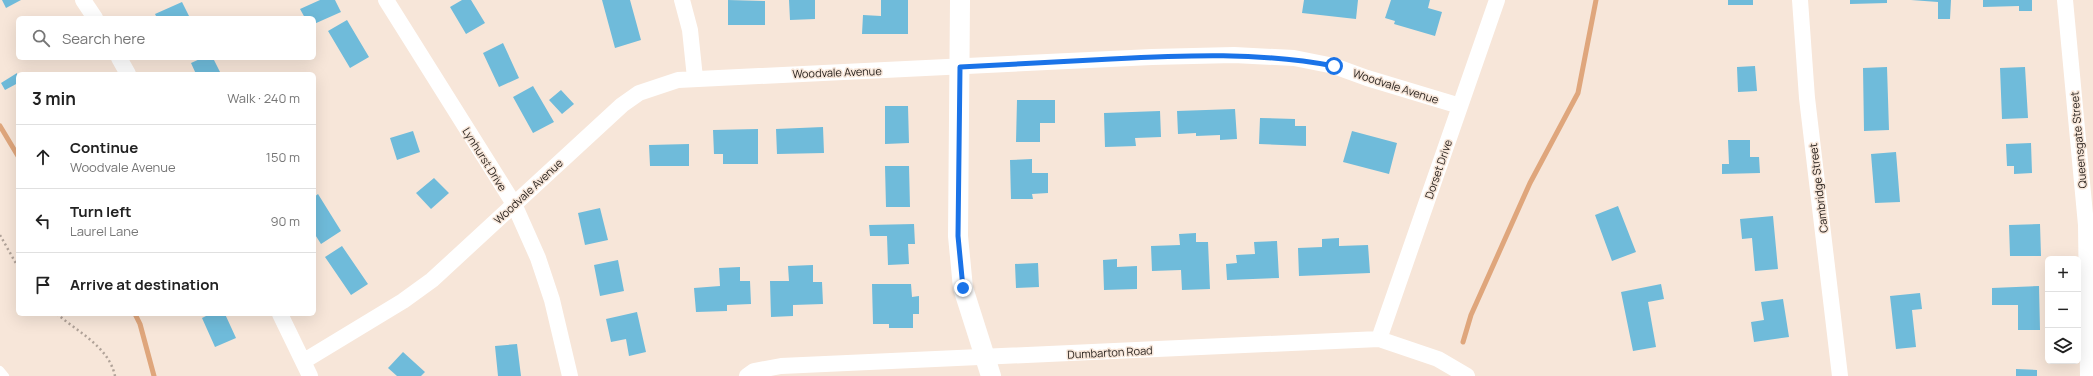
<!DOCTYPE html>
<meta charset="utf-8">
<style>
:root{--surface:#fff;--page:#f2f2f2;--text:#222;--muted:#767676;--line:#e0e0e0}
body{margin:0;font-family:Manrope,sans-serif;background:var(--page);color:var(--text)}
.controls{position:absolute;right:12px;bottom:12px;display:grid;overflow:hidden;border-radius:6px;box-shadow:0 4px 16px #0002}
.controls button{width:36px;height:36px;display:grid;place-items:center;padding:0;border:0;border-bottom:1px solid var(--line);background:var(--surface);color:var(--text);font:20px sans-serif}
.stop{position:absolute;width:12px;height:12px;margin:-9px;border:3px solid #1a73e8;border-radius:50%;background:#fff}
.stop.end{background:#1a73e8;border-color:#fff;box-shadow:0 1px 4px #0008}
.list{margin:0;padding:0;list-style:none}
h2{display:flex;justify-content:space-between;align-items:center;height:52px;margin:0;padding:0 16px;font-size:17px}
h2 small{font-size:13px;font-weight:400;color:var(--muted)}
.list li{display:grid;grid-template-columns:26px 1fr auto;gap:12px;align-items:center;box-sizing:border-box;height:64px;padding:0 16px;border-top:1px solid var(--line)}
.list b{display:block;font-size:15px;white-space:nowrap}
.list p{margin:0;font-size:13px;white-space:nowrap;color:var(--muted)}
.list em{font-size:13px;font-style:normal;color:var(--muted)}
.icon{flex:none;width:22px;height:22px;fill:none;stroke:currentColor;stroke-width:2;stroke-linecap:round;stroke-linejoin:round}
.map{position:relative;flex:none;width:2093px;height:376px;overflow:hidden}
.search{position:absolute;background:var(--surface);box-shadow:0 4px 16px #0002;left:16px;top:16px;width:300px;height:44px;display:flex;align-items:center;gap:10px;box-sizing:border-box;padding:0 14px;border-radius:6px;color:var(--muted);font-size:15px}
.panel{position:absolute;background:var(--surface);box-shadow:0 4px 16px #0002;left:16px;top:72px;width:300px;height:244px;border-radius:6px}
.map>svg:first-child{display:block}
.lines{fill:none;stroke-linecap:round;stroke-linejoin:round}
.stream{stroke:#dfa67c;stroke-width:5}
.building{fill:#6fbbda}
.path{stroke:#b0a298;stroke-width:2.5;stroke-dasharray:2 3;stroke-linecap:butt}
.service{stroke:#fff;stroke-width:8}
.minor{stroke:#fff;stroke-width:16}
.tertiary{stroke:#fff;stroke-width:20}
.route{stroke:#1a73e8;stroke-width:5}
.labels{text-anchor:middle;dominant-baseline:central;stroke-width:3;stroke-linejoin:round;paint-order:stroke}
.street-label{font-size:11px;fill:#221c18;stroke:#f7e6d9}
</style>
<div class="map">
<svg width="2093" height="376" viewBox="0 0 2093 376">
<rect width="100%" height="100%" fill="#f7e6d9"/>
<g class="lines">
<path class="stream" d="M0,126L18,156
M135,314L140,324L154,376
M1463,342L1471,315L1530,183L1578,93L1596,0"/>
</g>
<path class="building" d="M2,0H21L6,8Z
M320,0H335L341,12L314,24V18H305L300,9Z
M462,0H471L485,23L466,34L450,7Z
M602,0H630L641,40L615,48Z
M728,0L765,1V25H728Z
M789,0H815V19L790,20Z
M881,0H908V34H862L863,15L881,16Z
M1304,0H1358L1356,19L1302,13Z
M1391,0H1430L1428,8L1442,12L1435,36L1394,24L1395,21L1385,18Z
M1728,0H1753V5H1728Z
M1850,0H1887V3L1850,4Z
M1911,0H1951L1950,19H1938V2Z
M1983,0H2032V11H2019V6L1983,7Z
M182,2L190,18H157L155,14Z
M347,20L369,57L350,68L328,31Z
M503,43L519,78L499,87L483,53Z
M202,58H213L221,74H196L191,63Z
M1755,66L1757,91L1738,92L1737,67Z
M1887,67L1889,130L1864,131L1863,68Z
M2025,67L2028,118L2002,119L2000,68Z
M17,73L18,83L5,90L1,83Z
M533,86L554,122L533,133L513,97Z
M561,90L574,104L562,114L549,100Z
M1017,100H1055V123H1040V142H1016Z
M885,106H908L909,143L885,144Z
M1235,109L1237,139L1220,140V135L1196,136V133L1178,134L1177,111Z
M1160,111L1161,137L1135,138L1136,146L1105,147L1104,113Z
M1260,118L1295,119V126H1306V146L1259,144Z
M823,127L824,153L777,154L776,129Z
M758,129V164H723V154H714L713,130Z
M413,131L420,152L397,160L390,138Z
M1352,131L1397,143L1389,174L1343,162Z
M1728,140H1750V157H1759L1760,173L1722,174V164H1729Z
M2031,143L2032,173L2014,174V166H2007L2006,144Z
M689,144V166H650L649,145Z
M1896,152L1900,202L1875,203L1871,154Z
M1032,159V173H1048V193L1032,194L1033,199H1011L1010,160Z
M885,166H909L910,207H886Z
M434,178L449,193L431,209L416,193Z
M318,194L341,231L321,244L314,233V197Z
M1618,206L1636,252L1612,261L1595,215Z
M600,208L608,240L585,245L578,213Z
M1773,216L1778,269L1755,271L1752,238L1742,239L1740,219Z
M914,224L915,244H908L909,264L888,265L887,236H870L869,225Z
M2040,224L2041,256H2010L2009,225Z
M1196,233V242H1208L1210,289L1182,290L1181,270L1152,271L1151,246L1180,245L1179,234Z
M1339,238V246L1368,245L1370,273L1299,276L1298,248L1322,247V239Z
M1277,241L1279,278L1227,280L1226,264L1237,263L1236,255L1255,254L1254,242Z
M342,246L368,284L351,295L325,257Z
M1117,259V267L1137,266V289L1104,290L1103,260Z
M618,260L624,291L600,296L594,265Z
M1038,263L1039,287L1016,288L1015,264Z
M813,265V282H822L823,304L793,305V316L771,317L770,281H789L788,266Z
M740,267V281H750L751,304L727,305V311L696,312L694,288L720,286L719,268Z
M872,284H911L912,297L919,296V314H913V328H889V324H873Z
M1661,284L1664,299L1648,302L1656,347L1633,351L1621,292Z
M2039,286L2040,330H2018V305H1992V288Z
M1920,293L1922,309L1912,310L1916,347L1896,349L1890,296Z
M1783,299L1789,337L1754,342L1751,322L1764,320L1761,302Z
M637,312L646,352L629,356L626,339L611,342L606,319Z
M210,314H225L236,338L215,347L202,318Z
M517,344L521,376H498L495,346Z
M403,352L425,372L421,376H397L388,368Z
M2016,369L2037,370V376H2016Z"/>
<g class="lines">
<path class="path" d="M0,235L18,267
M57,314C78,332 109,347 115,376"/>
<path class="service" d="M0,370L5,376"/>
<path class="minor" d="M83,0L95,18
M386,0L514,204L538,258L552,300L570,376
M682,0L690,30L695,78
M1800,0L1807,98L1840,376
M2065,0L2086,225L2088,376
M119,58L128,74
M280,314L310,376
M1379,339L1497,0
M304,361L403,301L432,280L622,105L639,93L678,80L1152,57L1234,55L1294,58L1334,66L1367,78L1460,106
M747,376L754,371L781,366L1379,339L1438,359L1467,376"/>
<path class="tertiary" d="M960,0L958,236L963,288L991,376"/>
</g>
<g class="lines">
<path class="route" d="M963,288L958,236L960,67C1010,64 1061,62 1111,59C1187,55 1260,52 1334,66"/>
</g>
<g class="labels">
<g class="street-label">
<text transform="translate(837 72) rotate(-2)">Woodvale Avenue</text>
<text transform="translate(1396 86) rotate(18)">Woodvale Avenue</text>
<text transform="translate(2078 140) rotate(-95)">Queensgate Street</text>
<text transform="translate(485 159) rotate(58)">Lynhurst Drive</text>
<text transform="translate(1438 169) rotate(-71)">Dorset Drive</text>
<text transform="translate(1818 188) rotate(-97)">Cambridge Street</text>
<text transform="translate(528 191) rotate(-43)">Woodvale Avenue</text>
<text transform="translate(1110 352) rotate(-3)">Dumbarton Road</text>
</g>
</g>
</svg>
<div class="controls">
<button>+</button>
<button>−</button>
<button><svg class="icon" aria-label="layers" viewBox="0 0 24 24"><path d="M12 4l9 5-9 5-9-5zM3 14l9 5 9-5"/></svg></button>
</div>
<div class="stop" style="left:1334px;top:66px"></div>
<div class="stop end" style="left:963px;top:288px"></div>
<div class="search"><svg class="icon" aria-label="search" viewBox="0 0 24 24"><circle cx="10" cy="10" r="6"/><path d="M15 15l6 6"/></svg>Search here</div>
<section class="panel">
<h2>3 min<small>Walk · 240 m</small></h2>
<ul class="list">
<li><svg class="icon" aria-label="ahead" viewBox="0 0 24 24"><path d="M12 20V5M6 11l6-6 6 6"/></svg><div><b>Continue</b><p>Woodvale Avenue</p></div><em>150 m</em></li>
<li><svg class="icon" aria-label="left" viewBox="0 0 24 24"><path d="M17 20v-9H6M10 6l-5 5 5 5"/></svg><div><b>Turn left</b><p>Laurel Lane</p></div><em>90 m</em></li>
<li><svg class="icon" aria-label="arrive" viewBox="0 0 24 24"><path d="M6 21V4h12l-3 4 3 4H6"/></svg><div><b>Arrive at destination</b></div></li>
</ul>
</section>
</div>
